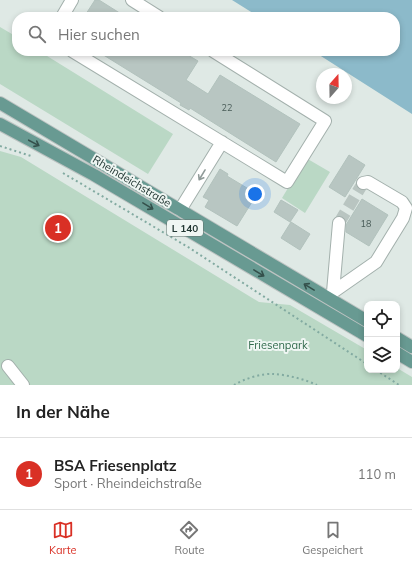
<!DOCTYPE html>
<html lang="de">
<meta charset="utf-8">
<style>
:root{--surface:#fff;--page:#f6f6f6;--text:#222;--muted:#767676;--line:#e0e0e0;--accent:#d93025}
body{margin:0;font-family:Mulish,sans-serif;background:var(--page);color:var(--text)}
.controls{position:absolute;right:12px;bottom:12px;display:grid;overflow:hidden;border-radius:8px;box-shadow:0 2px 6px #0003}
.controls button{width:36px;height:36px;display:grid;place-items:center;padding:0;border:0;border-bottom:1px solid var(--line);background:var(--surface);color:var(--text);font:20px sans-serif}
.compass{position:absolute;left:316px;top:68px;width:36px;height:36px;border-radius:50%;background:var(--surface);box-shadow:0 2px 6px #0003;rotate:20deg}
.you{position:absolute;left:255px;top:194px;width:14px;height:14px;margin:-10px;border:3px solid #fff;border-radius:50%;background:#1a73e8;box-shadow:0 0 0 6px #1a73e833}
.badge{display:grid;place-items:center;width:26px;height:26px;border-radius:50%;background:var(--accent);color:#fff;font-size:13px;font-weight:700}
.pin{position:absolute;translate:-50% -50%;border:2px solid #fff;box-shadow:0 1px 4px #0006}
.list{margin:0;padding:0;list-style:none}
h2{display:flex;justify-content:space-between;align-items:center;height:52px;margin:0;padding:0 16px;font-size:17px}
h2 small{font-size:13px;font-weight:400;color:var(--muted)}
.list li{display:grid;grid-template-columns:26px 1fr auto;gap:12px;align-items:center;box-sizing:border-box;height:72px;padding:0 16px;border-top:1px solid var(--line)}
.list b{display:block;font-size:15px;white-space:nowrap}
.list p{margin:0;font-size:13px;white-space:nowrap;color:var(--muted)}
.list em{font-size:13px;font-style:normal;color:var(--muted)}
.icon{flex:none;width:22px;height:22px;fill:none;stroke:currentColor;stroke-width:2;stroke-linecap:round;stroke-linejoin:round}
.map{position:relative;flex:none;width:412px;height:385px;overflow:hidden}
.search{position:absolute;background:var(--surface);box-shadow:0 2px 6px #0003;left:12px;right:12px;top:12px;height:44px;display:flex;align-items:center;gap:10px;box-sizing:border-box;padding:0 14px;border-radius:16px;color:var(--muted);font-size:15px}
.sheet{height:124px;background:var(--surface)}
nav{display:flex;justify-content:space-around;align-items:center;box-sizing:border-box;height:56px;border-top:1px solid var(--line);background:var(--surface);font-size:11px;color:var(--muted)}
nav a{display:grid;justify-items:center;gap:2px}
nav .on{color:var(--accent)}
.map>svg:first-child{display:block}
.green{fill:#bad8c5}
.water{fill:#8cbaca}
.building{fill:#b8c6c2;stroke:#b2c2bd}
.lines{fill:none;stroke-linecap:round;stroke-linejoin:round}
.minor-tunnel{stroke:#b9c5c1;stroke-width:12;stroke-dasharray:12 6;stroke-linecap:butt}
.minor-casing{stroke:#a3b0ac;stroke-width:14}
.major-casing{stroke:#bdc3c2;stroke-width:14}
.path{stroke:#82aaa1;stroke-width:2;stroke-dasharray:2 3;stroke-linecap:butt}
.minor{stroke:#fff;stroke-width:12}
.major{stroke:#689a92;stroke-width:12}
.oneway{stroke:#34504b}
.oneway2{stroke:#909b99}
.labels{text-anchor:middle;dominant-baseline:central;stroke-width:4;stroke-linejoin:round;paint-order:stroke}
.number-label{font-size:9px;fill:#485b57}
.shield{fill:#eff6f3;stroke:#60706d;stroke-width:1}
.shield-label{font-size:10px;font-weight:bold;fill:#223733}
.street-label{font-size:11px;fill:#223733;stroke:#eff6f3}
.park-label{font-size:11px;fill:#306a4c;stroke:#eff6f3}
</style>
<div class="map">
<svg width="412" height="385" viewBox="0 0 412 385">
<rect width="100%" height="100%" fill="#dfe9e5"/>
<path class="green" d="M0,27L17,37V51H39L173,134L148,174L0,84Z
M0,151L21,157L259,302L290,305L367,350V370H397V368L412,377V385H0Z
M306,158L330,172L305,213L282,198Z
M188,223H191L367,330L189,224Z"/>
<path class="water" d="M232,0H412V114L313,51H395V17H259Z"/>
<path class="building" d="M95,0H99L126,17H84Z
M97,51H181L198,61L186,80L208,94L220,75L300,124L276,162L190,108L189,110L180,105L181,103Z
M349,155L365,165L345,197L329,187Z
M220,169L228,174L227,176L257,194L237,226L205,207L209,200L203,197Z
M362,199L388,215L369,246L346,232V225Z
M281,200L298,210L290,222L274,212Z
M291,222L310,234L300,250L281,238Z"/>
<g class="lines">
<path class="minor-tunnel" d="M339,223L363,183"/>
<defs>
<path id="minor" d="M132,0L159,17
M62,17L72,0
M72,51L287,182L325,121L213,51
M180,210L222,142
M333,292L339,223
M329,298L333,292L376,262L403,218L406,208L402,202L368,182L363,183
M8,366L23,385"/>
<path id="major" d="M0,103L367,321
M0,124L94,175L367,336
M397,338L412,347
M397,353L412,362"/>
</defs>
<use href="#minor" class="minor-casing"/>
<use href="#major" class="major-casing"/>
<path class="path" d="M0,146L31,156
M63,173L188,247L367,364
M376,370L399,385
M234,385C244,379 262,373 274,374C288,375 304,379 317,385"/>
<use href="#minor" class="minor"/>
<use href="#major" class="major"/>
</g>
<defs><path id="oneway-shaft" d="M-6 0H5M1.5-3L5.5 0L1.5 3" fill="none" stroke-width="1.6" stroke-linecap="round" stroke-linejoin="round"/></defs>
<g class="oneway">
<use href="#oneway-shaft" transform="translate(34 143) rotate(28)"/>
<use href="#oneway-shaft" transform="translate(148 206) rotate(31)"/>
<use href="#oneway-shaft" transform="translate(259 273) rotate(31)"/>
<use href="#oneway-shaft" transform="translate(309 287) rotate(-149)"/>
</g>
<use class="oneway2" href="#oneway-shaft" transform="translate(202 175) rotate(121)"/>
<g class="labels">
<g class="number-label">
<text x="227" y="107">22</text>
<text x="366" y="223">18</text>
</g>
<rect class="shield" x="167" y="220" width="36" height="16" rx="3"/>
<g class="shield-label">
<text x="185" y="228">L 140</text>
</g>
<g class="street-label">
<text transform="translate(132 181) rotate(31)">Rheindeichstraße</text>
</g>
<g class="park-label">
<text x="278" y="345">Friesenpark</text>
</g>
</g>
</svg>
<div class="controls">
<button><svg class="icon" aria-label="locate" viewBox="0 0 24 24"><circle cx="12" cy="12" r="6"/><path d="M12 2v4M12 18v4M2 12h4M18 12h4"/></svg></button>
<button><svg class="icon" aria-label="layers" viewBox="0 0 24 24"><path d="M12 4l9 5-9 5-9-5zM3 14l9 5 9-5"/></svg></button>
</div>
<svg class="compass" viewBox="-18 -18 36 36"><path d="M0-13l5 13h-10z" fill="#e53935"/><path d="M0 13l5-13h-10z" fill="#767676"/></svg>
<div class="you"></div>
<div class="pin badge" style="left:58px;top:228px">1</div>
<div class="search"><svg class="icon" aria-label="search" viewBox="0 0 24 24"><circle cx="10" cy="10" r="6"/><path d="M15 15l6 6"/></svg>Hier suchen</div>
</div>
<section class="sheet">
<h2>In der Nähe<small></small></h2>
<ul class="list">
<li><span class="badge">1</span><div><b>BSA Friesenplatz</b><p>Sport · Rheindeichstraße</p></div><em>110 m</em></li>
</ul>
</section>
<nav>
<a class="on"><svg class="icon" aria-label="map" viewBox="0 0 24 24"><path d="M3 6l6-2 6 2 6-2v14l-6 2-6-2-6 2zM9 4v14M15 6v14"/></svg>Karte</a>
<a><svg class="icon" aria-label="directions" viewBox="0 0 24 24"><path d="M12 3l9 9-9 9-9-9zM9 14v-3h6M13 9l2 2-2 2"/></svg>Route</a>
<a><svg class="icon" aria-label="saved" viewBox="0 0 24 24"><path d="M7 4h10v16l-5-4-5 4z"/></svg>Gespeichert</a>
</nav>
